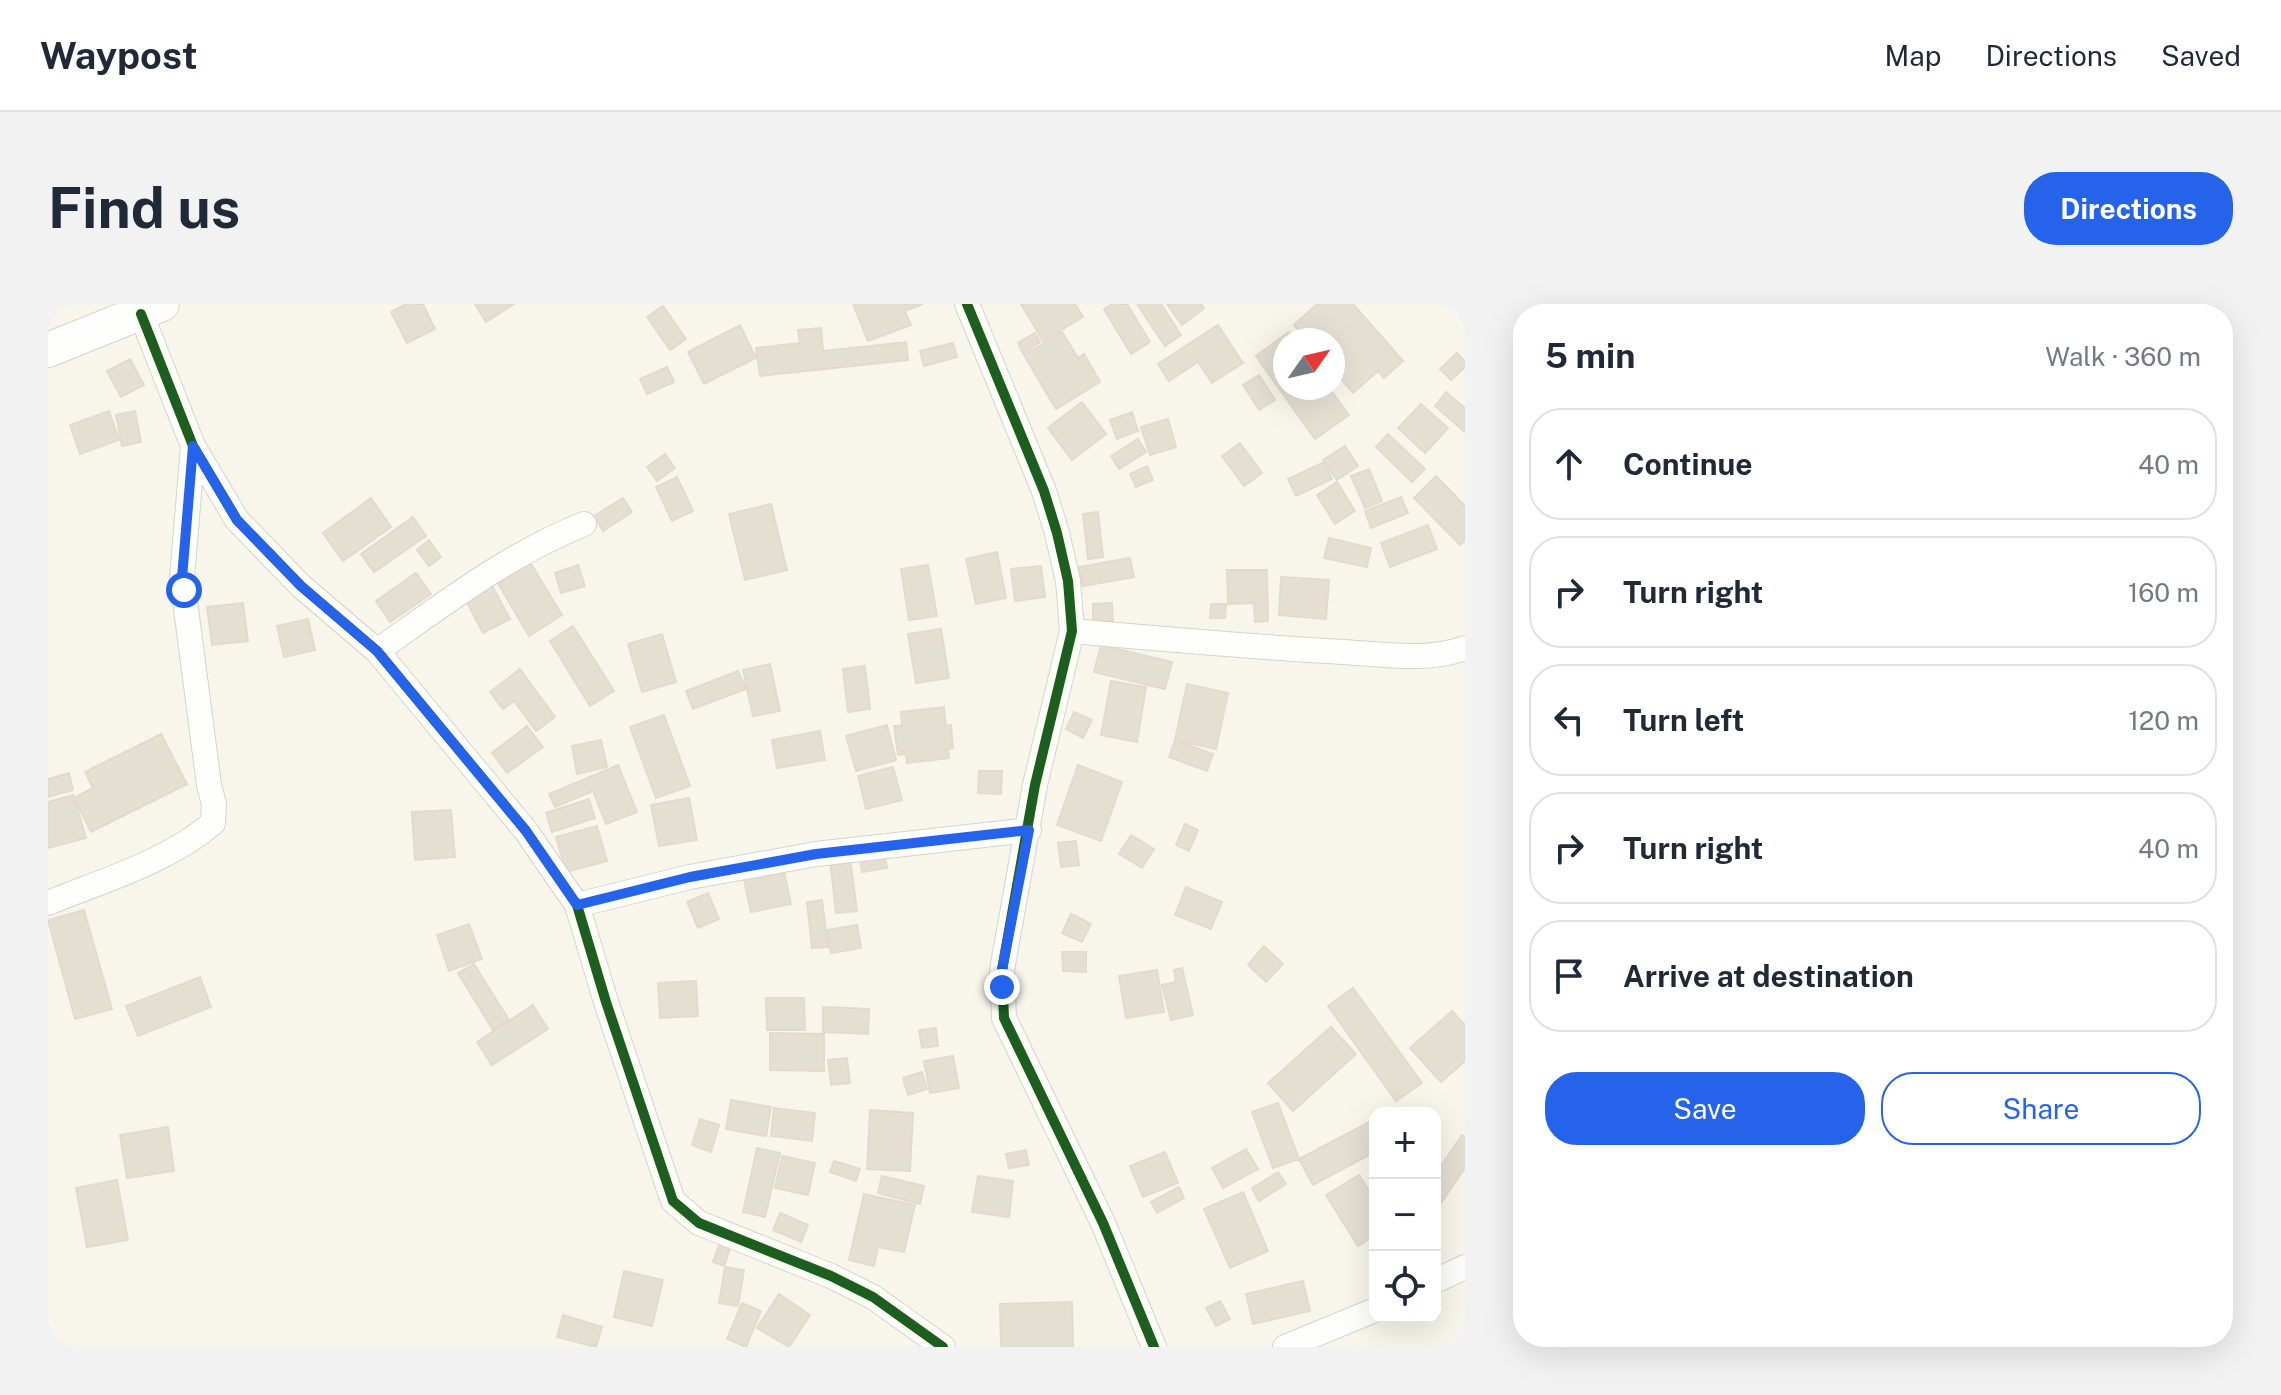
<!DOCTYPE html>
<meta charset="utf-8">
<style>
:root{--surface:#fff;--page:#f2f2f3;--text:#1f2937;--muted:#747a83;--line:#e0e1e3;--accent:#2563eb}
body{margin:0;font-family:"Public Sans",sans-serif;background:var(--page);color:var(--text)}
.controls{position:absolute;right:24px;bottom:24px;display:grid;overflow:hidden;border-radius:16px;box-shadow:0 8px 32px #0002}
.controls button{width:72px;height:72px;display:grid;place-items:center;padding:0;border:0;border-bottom:2px solid var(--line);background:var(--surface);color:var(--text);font:40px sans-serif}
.compass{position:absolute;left:1225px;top:24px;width:72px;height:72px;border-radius:50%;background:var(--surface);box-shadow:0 8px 32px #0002;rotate:56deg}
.stop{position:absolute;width:24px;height:24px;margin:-18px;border:6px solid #2563eb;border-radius:50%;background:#fff}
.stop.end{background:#2563eb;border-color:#fff;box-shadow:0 2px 8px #0008}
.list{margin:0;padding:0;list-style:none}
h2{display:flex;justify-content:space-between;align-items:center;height:104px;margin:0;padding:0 32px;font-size:34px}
h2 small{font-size:26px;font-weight:400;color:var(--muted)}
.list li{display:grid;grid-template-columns:52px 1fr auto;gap:24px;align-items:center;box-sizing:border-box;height:112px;margin:0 16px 16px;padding:0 16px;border:2px solid var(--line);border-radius:32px}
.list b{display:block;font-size:30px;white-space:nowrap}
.list em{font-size:26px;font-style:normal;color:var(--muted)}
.actions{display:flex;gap:16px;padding:24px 32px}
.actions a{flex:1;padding:18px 0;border:2px solid var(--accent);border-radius:32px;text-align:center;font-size:28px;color:var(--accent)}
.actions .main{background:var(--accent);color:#fff}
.icon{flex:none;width:44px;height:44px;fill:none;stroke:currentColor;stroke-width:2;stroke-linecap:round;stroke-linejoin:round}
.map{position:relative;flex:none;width:1417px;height:1043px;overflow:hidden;border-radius:32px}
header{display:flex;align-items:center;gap:48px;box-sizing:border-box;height:112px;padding:0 40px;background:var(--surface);border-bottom:2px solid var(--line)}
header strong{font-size:38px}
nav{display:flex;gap:44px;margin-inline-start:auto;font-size:28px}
.intro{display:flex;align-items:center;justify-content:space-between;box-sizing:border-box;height:192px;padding:0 48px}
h1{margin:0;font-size:56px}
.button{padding:20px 36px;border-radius:32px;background:var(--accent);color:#fff;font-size:28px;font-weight:700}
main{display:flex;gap:48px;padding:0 48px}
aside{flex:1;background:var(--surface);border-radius:32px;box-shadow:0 8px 32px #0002}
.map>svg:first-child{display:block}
.building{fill:#e5dfd2;stroke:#e2dbcc;stroke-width:2}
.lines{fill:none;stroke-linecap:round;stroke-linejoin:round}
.minor-casing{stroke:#d7d3c9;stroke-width:26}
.secondary-casing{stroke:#d8d3c9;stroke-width:36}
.minor{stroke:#fefefc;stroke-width:24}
.secondary{stroke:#fefefc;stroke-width:34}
.cycleway-casing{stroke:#fffced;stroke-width:15}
.cycleway{stroke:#1b5e20;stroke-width:10}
.route{stroke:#2563eb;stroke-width:10}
</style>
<header>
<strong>Waypost</strong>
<nav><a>Map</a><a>Directions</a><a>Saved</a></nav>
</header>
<div class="intro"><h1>Find us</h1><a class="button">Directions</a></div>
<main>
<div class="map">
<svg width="1417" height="1043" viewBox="0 0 1417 1043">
<rect width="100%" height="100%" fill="#f8f6eb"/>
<path class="building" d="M358,0H375L387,25L359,39L343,8Z
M427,0H466L438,18Z
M805,0H875L857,7L863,21L820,37Z
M973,0H1027L1035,13L995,37Z
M1064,0H1079L1102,38L1083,50L1056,5Z
M1089,0H1113L1133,31L1117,42Z
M1119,0H1153L1156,4L1134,21Z
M1269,0H1305L1355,57L1336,74L1330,67L1305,89L1285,66V36H1259L1246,21Z
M615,2L638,35L622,46L599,13Z
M692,21L708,54L656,80L640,48Z
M1170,21L1195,59L1164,79L1150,58L1121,77L1110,60Z
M773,24L775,47L858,38L860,56L712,72L708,44L752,39L750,26Z
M1014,28L1030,54L1036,50L1052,78L1008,105L976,51Z
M1241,28L1247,36H1237V84H1281L1301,111L1267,135L1208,52Z
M987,29L992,38L975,49L970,39Z
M905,39L909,53L876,62L872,47Z
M1409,49L1417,58V63L1403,76L1392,65Z
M82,55L96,81L73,93L59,67Z
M619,63L626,78L599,90L592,75Z
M1211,71L1227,96L1211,106L1195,81Z
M1398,88L1417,104V128L1387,102Z
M1034,98L1058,130L1024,156L1000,124Z
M1373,100L1400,124L1377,149L1350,124Z
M61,107L71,136L32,150L22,121Z
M87,107L93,138L74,142L68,111Z
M1084,108L1090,127L1069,135L1062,116Z
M1120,115L1128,143L1102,151L1093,123Z
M1340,130L1377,165L1364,178L1328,143Z
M1090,135L1098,148L1071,165L1063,152Z
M1192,139L1214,169L1196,182L1174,152Z
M1297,142L1310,162L1289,176L1275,156Z
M617,150L627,164L609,177L599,163Z
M1276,158L1284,175L1248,192L1240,175Z
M1099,162L1105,176L1088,183L1082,170Z
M1321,165L1334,197L1317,204L1303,172Z
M1388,172L1417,202V237L1412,241L1366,194Z
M629,173L645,207L624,217L608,183Z
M1289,178L1307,207L1287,220L1269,191Z
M1353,193L1360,209L1323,224L1317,207Z
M323,194L343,223L295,257L275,229Z
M575,194L584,208L555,227L546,212Z
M723,200L739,266L697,276L681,210Z
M1050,208L1055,253L1040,255L1035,210Z
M365,213L378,232L326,268L313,250Z
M1380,221L1389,245L1342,263L1333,239Z
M1281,234L1323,244L1319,263L1276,254Z
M381,236L393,253L381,262L369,246Z
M949,248L958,294L928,300L918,255Z
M1082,254L1086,273L1035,282L1031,263Z
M480,255L514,311L481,332L447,274Z
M530,261L537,282L513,289L507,269Z
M880,261L889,312L861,316L853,265Z
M993,262L997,293L967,297L963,265Z
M1179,266H1219L1220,317L1207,318L1206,299L1180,300Z
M368,269L383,290L342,318L328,297Z
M1233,273L1281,276L1278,315L1231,311Z
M442,278L462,315L435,329L416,293Z
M195,299L200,337L164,341L159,303Z
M1064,299L1065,318H1045V300Z
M1163,300H1178L1177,314H1162Z
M260,315L267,346L236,353L229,322Z
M525,322L566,387L542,402L502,337Z
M893,325L901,374L868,379L860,330Z
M614,330L628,378L594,388L580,340Z
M1053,341L1124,358L1117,385L1046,368Z
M722,360L732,407L705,412L695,366Z
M817,362L822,405L800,408L795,365Z
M472,365L507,413L488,427L466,397L455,405L442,388Z
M690,367L698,385L645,405L638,387Z
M1063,377L1098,383L1089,438L1053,431Z
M1139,380L1180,389L1168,445L1127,436Z
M896,403L898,422L903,421L905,444L900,445L901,454L859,459L858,450L850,451L846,422H854L853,408Z
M1026,408L1044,416L1035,434L1018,425Z
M616,411L642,482L608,494L582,423Z
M839,421L848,456L808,467L798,432Z
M479,422L495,443L459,469L444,449Z
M772,427L777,456L729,464L724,436Z
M113,430L139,480L43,528L26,494L45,484L37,468Z
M553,436L559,463L529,470L524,442Z
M1127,436L1165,450L1159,467L1121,453Z
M570,461L589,508L558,520L545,487L507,503L501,490Z
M1030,461L1074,478L1053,537L1009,521Z
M845,463L854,496L818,505L810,472Z
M931,467H954L953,490L930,489Z
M21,469L25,486L0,493V475Z
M25,491L38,534L0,544V498Z
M641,494L649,536L611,542L603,501Z
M541,495L547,514L504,528L498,509Z
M403,506L407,553L367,556L364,508Z
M1137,520L1150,526L1141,547L1128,541Z
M549,522L559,557L518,568L508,533Z
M1083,531L1106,545L1094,564L1071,550Z
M1028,537L1031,561L1013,563L1010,539Z
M835,544L839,564L814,568L811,548Z
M802,554L809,607L788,609L782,556Z
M736,568L743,600L703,608L696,576Z
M1138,583L1174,598L1163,625L1127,611Z
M660,589L671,615L650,624L639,598Z
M774,596L780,643L764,644L759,598Z
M36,606L64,705L27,715L0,616Z
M1023,610L1043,620L1034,638L1014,629Z
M421,620L434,655L401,667L389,631Z
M809,621L813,644L783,649L779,626Z
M1216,642L1235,660L1218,678L1200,661Z
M1014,648H1038V668L1015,667Z
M426,660L461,716L445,726L410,669Z
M1134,664L1145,711L1123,716L1114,681L1128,678L1126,666Z
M1109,666L1116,708L1078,714L1071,672Z
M152,673L163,703L90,732L78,702Z
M648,677L650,712L612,714L610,679Z
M1305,684L1374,779L1348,797L1280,702Z
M718,694H756L757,726H719Z
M485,701L500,725L444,761L429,738Z
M775,703L821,705L820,730L775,728Z
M1404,707L1417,721V757L1393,778L1362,744Z
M1283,723L1308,750L1245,807L1220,779Z
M888,724L890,742L874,744L871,726Z
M722,729L776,730V767L722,766Z
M905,752L911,784L882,789L876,757Z
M799,754L802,779L783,781L780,756Z
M874,768L879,785L860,791L855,774Z
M683,796L723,803L718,832L678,825Z
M1230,799L1251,855L1225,864L1204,808Z
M726,804L767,809L764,837L723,832Z
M822,806L865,809L862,867L819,865Z
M652,815L671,821L663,848L644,841Z
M1327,815V848L1265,881L1251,855Z
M120,823L126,867L79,874L72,831Z
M1414,831L1417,833V864L1387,908V871Z
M709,844L732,849L717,913L695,908Z
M1198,845L1210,865L1175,884L1164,864Z
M978,846L981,861L961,864L958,850Z
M1117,848L1130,879L1095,893L1082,862Z
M734,852L767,859L760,891L727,884Z
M786,857L812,865L808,877L782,868Z
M1230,868L1238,880L1211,897L1204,884Z
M1311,871L1327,896V931L1310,942L1278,891Z
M834,872L876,882L872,900L830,889Z
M930,872L965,877L961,913L924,908Z
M69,876L80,936L39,943L28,884Z
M1131,883L1136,894L1109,909L1103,898Z
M1195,888L1220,947L1182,964L1156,905Z
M816,890L867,901L856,948L830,943L826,962L801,956Z
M732,909L760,921L753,938L725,926Z
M671,941L682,945L676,962L665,958Z
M677,963L696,966L690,1002L671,999Z
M576,967L615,976L604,1022L566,1013Z
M1255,977L1262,1007L1205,1020L1198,990Z
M731,990L762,1011L741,1043L709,1024Z
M1172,997L1182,1015L1168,1022L1158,1004Z
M1024,998L1025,1043H953L952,1000Z
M694,999L713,1007L698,1043L679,1035Z
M515,1011L554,1023L548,1043L509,1033Z"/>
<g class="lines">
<defs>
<path id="minor" d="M919,0L996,187L1009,229L1020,277L1024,327L987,481L954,666L956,714L1055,919L1106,1043
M93,10L145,142L189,216L253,282L329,347L478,527L529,601L558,698L625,897L651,919L783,972L825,993L895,1043
M1024,327C1114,335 1204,343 1295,348C1335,350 1378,358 1417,344
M329,347C396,300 459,251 536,220
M0,599C56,576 119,558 165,519L166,500L161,481L134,274L145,142
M529,601L642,573L768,550L981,526
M1387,977L1417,963
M1237,1043L1327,1006"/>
<path id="secondary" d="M0,46L114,0"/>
</defs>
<use href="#minor" class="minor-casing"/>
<use href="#secondary" class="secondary-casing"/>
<use href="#minor" class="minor"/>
<use href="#secondary" class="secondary"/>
<defs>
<path id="cycleway" d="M919,0L996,187L1009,229L1020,277L1024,327L987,481L954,666L956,714L1055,919L1106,1043
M93,10L145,142L189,216L253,282L329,347L478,527L529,601L558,698L625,897L651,919L783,972L825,993L895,1043"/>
</defs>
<use href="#cycleway" class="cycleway-casing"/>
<use href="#cycleway" class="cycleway"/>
</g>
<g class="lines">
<path class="route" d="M136,286L134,274L145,142L189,216L253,282L329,347L478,527L529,601L642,573L768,550L981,526L954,666V683"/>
</g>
</svg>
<div class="controls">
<button>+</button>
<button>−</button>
<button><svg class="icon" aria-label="locate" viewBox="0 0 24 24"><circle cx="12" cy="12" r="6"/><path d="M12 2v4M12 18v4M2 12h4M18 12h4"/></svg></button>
</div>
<svg class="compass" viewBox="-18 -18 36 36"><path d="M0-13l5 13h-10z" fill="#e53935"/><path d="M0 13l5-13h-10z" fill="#747a83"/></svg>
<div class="stop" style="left:136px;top:286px"></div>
<div class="stop end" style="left:954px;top:683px"></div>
</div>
<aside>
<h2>5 min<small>Walk · 360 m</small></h2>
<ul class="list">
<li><svg class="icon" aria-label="ahead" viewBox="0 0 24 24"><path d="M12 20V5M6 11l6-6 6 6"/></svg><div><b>Continue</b></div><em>40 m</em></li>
<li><svg class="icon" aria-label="right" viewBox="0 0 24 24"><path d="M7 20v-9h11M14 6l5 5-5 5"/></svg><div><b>Turn right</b></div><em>160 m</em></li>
<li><svg class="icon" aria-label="left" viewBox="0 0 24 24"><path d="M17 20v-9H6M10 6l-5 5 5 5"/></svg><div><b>Turn left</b></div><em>120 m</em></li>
<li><svg class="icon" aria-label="right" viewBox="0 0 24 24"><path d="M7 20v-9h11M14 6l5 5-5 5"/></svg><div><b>Turn right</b></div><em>40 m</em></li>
<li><svg class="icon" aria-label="arrive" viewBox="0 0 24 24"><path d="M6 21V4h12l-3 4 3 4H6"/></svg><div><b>Arrive at destination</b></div></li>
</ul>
<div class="actions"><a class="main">Save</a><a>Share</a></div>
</aside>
</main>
